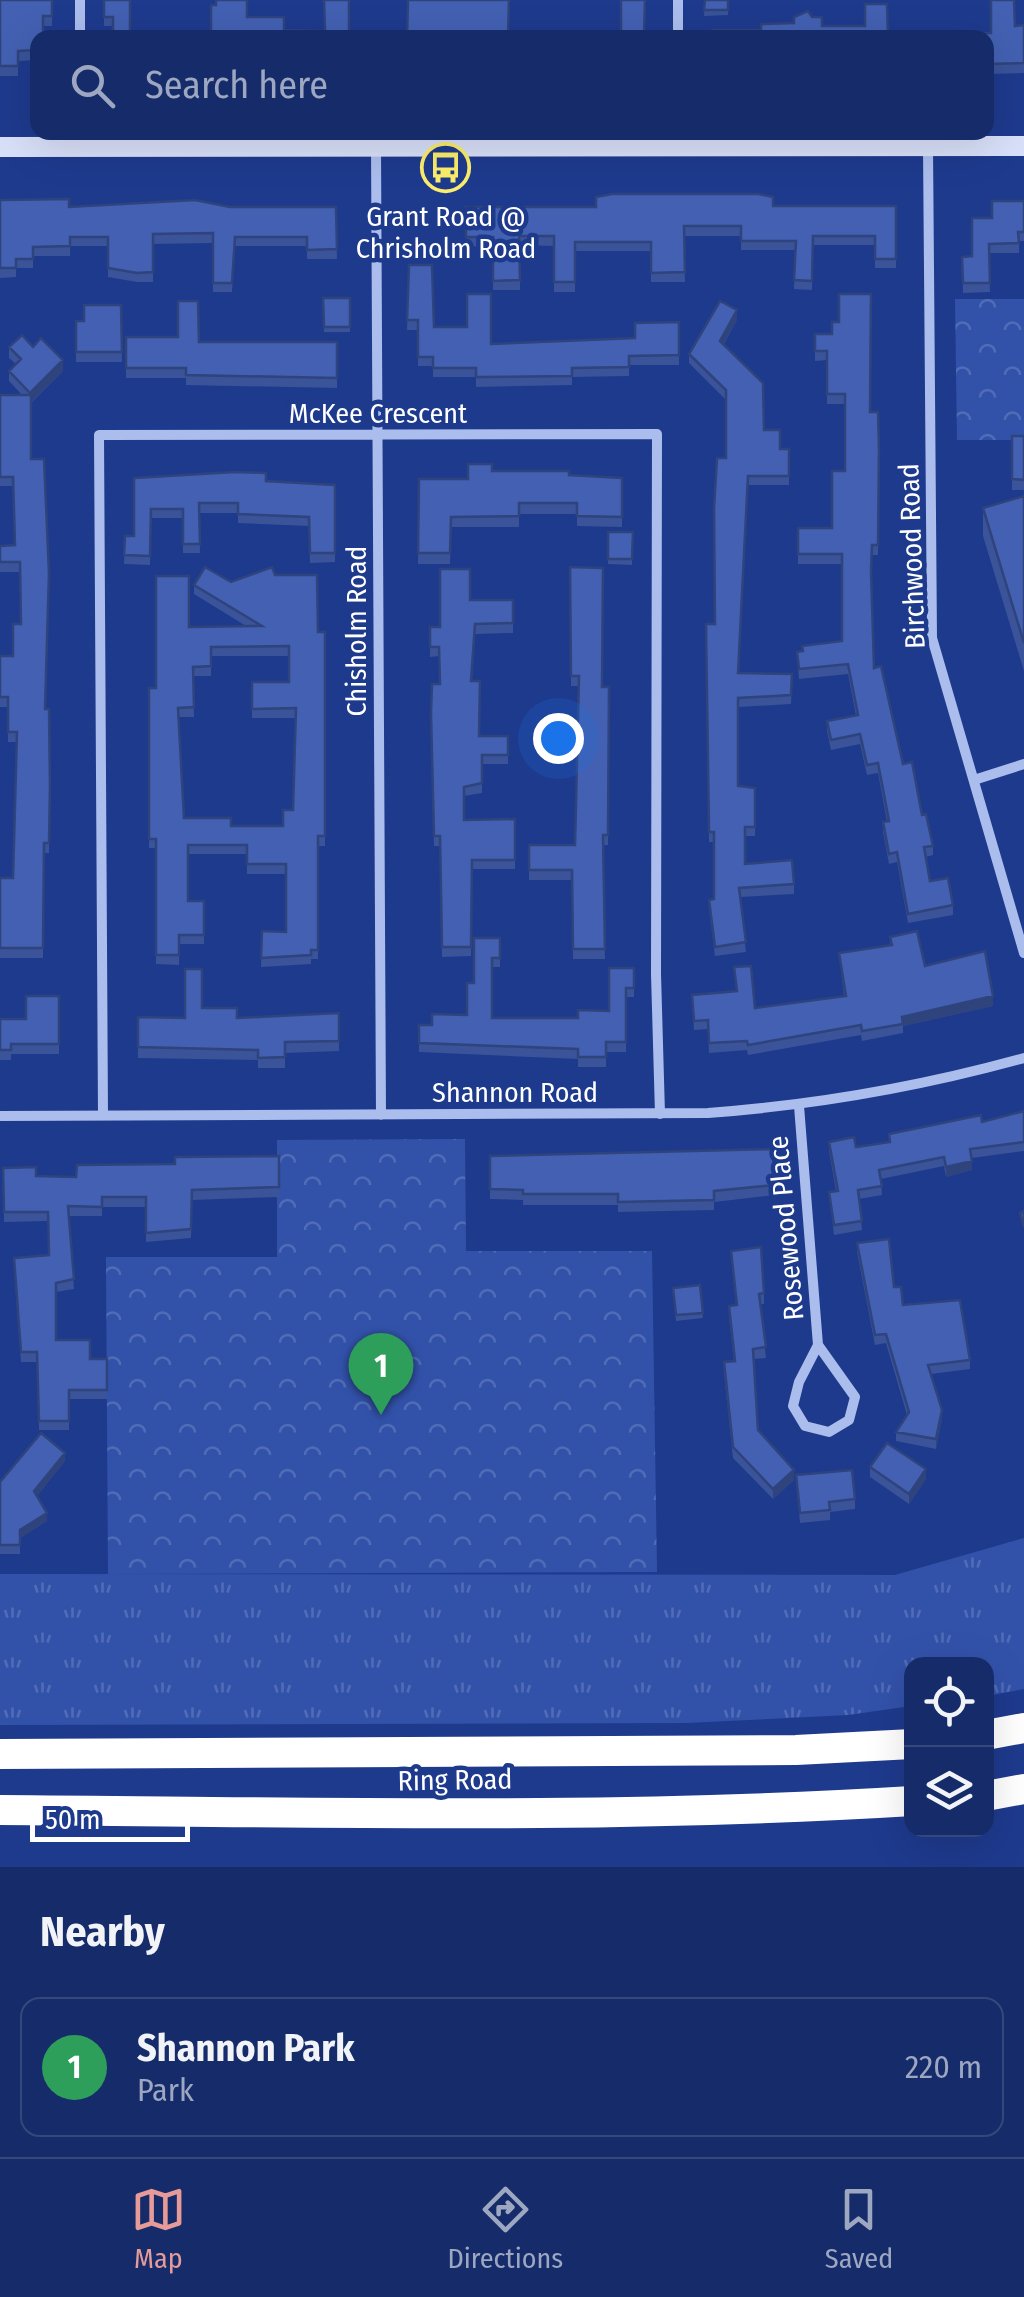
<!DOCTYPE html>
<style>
:root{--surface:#162c6a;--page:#233872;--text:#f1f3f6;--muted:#9ea7c1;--line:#35487e;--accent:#e69b98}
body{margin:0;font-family:"Fira Sans Condensed",sans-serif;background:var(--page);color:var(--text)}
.controls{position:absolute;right:30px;bottom:30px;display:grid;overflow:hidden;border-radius:20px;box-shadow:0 10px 40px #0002}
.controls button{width:90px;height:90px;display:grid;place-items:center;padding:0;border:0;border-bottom:2px solid var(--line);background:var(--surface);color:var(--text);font:50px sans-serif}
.scale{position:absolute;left:30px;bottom:25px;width:160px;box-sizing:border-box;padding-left:10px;border:5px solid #fff;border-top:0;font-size:28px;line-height:35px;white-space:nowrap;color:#fff;-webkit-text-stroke:8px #1e3a8d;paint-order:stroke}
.you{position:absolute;left:558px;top:738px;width:35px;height:35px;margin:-25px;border:8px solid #fff;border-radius:50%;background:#1a73e8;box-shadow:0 0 0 15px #1a73e833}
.badge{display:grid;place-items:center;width:65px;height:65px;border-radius:50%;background:var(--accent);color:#fff;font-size:32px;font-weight:700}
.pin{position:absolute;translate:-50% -82px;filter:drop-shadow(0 2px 5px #0008)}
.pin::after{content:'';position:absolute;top:52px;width:35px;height:30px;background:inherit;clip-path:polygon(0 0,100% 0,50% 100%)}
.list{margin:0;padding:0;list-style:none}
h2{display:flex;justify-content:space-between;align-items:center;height:130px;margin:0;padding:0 40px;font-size:42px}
h2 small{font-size:32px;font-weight:400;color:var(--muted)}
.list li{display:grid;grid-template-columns:65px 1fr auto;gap:30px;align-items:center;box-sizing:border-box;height:140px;margin:0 20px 20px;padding:0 20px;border:2px solid var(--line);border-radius:20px}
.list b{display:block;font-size:38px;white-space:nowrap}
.list p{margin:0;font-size:32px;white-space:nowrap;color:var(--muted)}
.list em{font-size:32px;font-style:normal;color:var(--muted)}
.icon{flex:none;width:55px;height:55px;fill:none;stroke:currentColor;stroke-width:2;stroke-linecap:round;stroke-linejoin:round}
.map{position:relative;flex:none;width:1024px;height:1867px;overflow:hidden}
.search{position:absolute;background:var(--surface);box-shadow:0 10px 40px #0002;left:30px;right:30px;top:30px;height:110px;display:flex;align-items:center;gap:25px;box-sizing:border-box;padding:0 35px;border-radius:20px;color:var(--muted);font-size:38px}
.sheet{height:290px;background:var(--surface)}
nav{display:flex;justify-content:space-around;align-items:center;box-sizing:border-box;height:140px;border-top:2px solid var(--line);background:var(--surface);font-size:28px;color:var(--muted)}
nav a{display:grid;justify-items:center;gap:5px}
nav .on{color:var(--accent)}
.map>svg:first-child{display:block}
.grass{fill:url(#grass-tufts)}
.forest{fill:url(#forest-crowns)}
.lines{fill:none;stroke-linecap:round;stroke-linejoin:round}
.street{stroke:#abbdec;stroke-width:10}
.secondary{stroke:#d8e0f9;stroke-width:20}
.highway{stroke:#fff;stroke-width:30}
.wall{fill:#3a5399;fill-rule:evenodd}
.shaded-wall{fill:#2f437d}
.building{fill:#4360b2;stroke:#2f437d;stroke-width:2.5;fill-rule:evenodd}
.labels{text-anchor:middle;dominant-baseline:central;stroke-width:9;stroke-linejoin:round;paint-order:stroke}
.poi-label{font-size:28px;fill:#fff;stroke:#1e3a8d}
.street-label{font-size:28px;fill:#fff;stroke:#1e3a8d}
</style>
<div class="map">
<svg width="1024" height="1867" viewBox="0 0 1024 1867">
<defs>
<pattern id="grass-tufts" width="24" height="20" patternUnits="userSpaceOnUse" patternTransform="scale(2.5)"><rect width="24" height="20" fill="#3252aa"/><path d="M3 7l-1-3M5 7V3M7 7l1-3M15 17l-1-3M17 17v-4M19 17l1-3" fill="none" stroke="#516cb7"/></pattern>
<pattern id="forest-crowns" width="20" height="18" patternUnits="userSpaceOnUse" patternTransform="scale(2.5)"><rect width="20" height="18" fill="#3252aa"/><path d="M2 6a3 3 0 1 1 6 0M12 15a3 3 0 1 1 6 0" fill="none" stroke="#516cb7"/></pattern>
</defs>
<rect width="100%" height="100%" fill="#1e3a8d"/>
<path class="grass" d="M1024,1538V1689L987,1696L986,1664H912L911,1706L848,1715L686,1723L0,1725V1574L895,1575Z"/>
<path class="forest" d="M955,299H1024V440H957Z
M465,1139L466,1251H652L657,1572L108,1574L106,1257H277V1140Z"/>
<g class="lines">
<path class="street" d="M80,0V38
M678,0V38
M376,147L381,1115
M928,147L932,638L1024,953
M974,780L1024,764
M799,1106L818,1345
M103,1115L99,435L657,434L656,974L660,1114
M0,1116L708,1113C816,1105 919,1087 1024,1058
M818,1345L855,1397L849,1420L829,1432L805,1426L793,1406L799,1382Z"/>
<path class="secondary" d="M0,147L1024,146"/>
<path class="highway" d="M986,1735L1024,1728
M0,1754L796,1750L912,1744
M986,1796L1024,1789
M0,1810C304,1812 608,1820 912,1801"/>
</g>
<path class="wall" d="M0,0H52V26H43L38,38V60L18,61V76H0Z
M104,0L130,32L211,34L247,17L284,30L349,38H113V26H104Z
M705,0H728V15L704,16Z
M812,17L822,26L888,36L991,33L1024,25V73L986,74V38H713L794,23Z
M0,200L69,207H336L337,259H307V246H235L232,292H213V243L153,244V282H137L108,277V246H70V256H33V268H16V277L0,278Z
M1024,201V241H1019V253H989L990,292L963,293L962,257L972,256L992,218Z
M896,206V268H875V245H813L812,290L794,289L795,250H741V236H684L685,282H651V251H575V292H554V246L520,245V290H493V247L466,246V207Z
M409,265L434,327L491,344L635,338L679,322V365H629V376L572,377V385L476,387V377H433V366H418V330H407Z
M323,298H350V332H324Z
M121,305L122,362H76V321H84Z
M737,320L724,344L764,430L780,449H789V485H748L739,673L792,674L791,704L738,707V786L755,788V836H745V864L794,884V894L740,897L746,952L715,956L709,909V900L714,899V842H709L706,624H715L726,458V400L689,363V354Z
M815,334L870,412L879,449L878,555H872L871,577L874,668L903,764L933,846V855L926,857L930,881L953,905V915L908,923L897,862L889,864L883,832V822H887L878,773L867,775L860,744L831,750L827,731V721L856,716L848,674L799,679L797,652L842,641V564H798V528H832L845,471V404H827V360L815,361Z
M126,337L199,342H337V388L186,385V378H126Z
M9,347H33L63,371L31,403V459L46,709H49V853H44L43,958H0V878H13L17,742H8V707H0V656H13L21,624L20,572H0V546L15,545L13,486H0V395H22L9,381V371L16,364L9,358Z
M1012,436H1024V490H1012Z
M492,471L622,478V527L577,526V514H519V527H451L450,564H418L419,479H468Z
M134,478L266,481L335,485V562L310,563L309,526L238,523V513H199L200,553H183V518H151L150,565L124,564L125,536H134Z
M1024,496V671L983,536V508Z
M608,532H633L632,565L608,564Z
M570,567L602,687H609L608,845H603L605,959H573L572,880H529V845H575L579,686H571Z
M275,575L318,632H325V846H318V959H311V964L261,967L262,931L286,932V874H247V854H188V901H204V944H179V965L156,964V848H149V688H156L189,627L246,626L194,594V585L231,582ZM211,656H289V682H252V718H296L293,810L283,826H231L184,818L179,717H194L193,676H211Z
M470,600H513V633L475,634L472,681L479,736H508V764H482V793L464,796V820L515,819V869H472L471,956L442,957L440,846H434L431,723L440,684L439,656L430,657V636Z
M890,937L925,966L993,1006L903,1026V1033L862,1041L861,1035L748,1055L747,1050L709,1053L708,1029L694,1030L692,995L736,991L734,967L755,1008L844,996L839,953L890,945Z
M500,938V967H492V1018H578L609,1011L634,968V997H626V1052H606V1067H578V1059L419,1052V1025H432L467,1015L474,983Z
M59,996V1054H11V1060H0V1019H26Z
M202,1008L237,1018L339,1013V1051L285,1053V1068H258V1060L138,1058V1017L185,1018Z
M1024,1111V1151L972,1158V1170L946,1177L944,1166L881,1179L882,1195L859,1199L862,1230L834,1235L829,1192L836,1191L829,1151V1142L856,1147L889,1142V1134L982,1122Z
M773,1149L775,1195L714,1202V1210L618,1212V1205H523V1200L490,1199V1156Z
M279,1156V1197L192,1200L191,1238L146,1242V1207H102V1216H69L74,1289L56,1292V1340L90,1359H107V1399H69V1430H39L37,1362H21L14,1268L49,1255L48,1221L4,1222L3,1168L36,1176L76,1177L175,1164Z
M857,1243L894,1287L903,1305L970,1360V1369L931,1374L942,1419L936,1449L896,1441V1432L907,1415L886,1343L875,1345L857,1252Z
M731,1251L764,1293V1304H760L766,1358L753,1359L758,1430L794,1480L773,1499L733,1458L724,1373V1362L734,1361L729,1316V1306L736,1305Z
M700,1285L703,1318L676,1321L673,1288Z
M65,1461L37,1496L47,1521L20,1538V1554H0V1482Z
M870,1467L926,1479L909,1504L870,1477Z
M796,1475L855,1499V1509L830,1512V1520L800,1523Z"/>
<path class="shaded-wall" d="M737,310V320L720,350V341Z
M63,360V371L30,403V393Z
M993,996V1006L903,1026L902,1017Z
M972,1161V1170L946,1177V1167Z
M942,1410V1419L936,1449V1439Z
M65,1453V1461L34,1500V1491Z
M926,1469V1479L909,1504V1494Z
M794,1470V1480L773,1499V1489Z
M47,1513V1521L20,1538V1530Z"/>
<path class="building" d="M0,0H52V16H43V38H38V50L18,51V66H0Z
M104,0H130V32L211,34V5H216V0H247V17H284V30L325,31L324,0H349V38H113V17H104Z
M408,0H509L508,38H407Z
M621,0H645L644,38H543L621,31Z
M705,0H728V10H704Z
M991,0H1014L1015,26L1024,25V63L986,64V38H713V30H761V24L794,23V17L808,11L812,17H822V26H865V4H887L888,36L991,33Z
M612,194H758L773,197V206H896V259H875V236H813L812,281L794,280L796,241H741V226H684L685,272L651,273V242H575V282H554V236H519L520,280L493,281V237H466V207H596V197Z
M69,199V207L195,200L230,207H336L337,249L307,250V237H235L232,283H213V233L153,234V272L137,273L108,268V237H70V246L33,247V259H16V268H0V200Z
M992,201H1024V232H1018L1019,243L989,244L990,283H963L962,257L972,256V218H992Z
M409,265H432L434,327H467V294H491V344L635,338V323L679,322V355L629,356V367L572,368V376L476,377V368H433V357H418V320H407Z
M839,294H871L870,412H878L879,449L878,545H872L871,570L874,668L881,666L903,764L912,762L922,815L926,814L933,846L924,847L930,881L948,878L953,905L908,914L897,852L889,854L883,822L889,821L878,763L867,765L860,734L831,740L827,721L858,715L848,664L799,669L797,652L803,651L802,646L842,641V554H798V528H832V471H845V394H827V351H815V334H832V322H839Z
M323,298H350V327H324Z
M178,301H198L199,342H337V378L186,375V368H126V337H178Z
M720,301L737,310L720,341L763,383L764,430H780V449H789V476H748L738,673L792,674L791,695L738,698V786L755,788V827H745V864L792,860L794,884L739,888L746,942L715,947L709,900L714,899V832H709L706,624H715L714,508L717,458H726V390L689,354Z
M84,305H121L122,352H76V321H84Z
M22,335L33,347L41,338L63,360L30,393L9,371L21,359L9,347Z
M0,395H31V459H44L49,573L45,709H49L50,786L49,843H44L43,948H0V878H13L17,732H8V697H0V656H13V624H21L20,562H0V546L15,545L13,477H0Z
M1012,436H1024V480L1012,479Z
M468,464H492V471H569V475L622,478V517L577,516V503H519V516L451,517L450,553H418L419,479H468Z
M235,472L266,473V481L335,485V553H310L309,517L238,514V503H199L200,544H183V509H151L150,556L124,555L125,536H134V478Z
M1024,496V643L983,508Z
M608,532H633L632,559H608Z
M205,567L231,582L272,567L275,575H317L318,632H325V836H318V950H311V955L261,958L262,931L286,932V864H247V845H188V901H204V935H179V955H156V839H149V688H156V576H189V627L262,626L194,585ZM289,646V682H252V709L296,708L293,810H283V826H231V818H184L178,708L194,707L193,667L211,666V647Z
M570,567L603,568L602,687H609L608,835H603L605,949H573L572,870H529V845H575L579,676H571Z
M440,569H470V600H513V623L475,624L471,681H480L479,736H508V755H482V783L464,787V820L515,819V860H472L471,947H442L440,836H434L431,714L432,684H440L439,647H430V627H440Z
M917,931L925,966L985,951L993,996L902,1017L903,1024L862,1031L861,1025L748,1045L747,1041L709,1043L708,1020L694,1021L692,995L737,991L734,967L751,966L755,1008L846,996L839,953L892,945L890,937Z
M474,938H500V958H492V1018H578V1010L609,1011V968H634V988H626V1042H606V1057H578V1049L419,1043V1025H432V1014L467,1015V983H474Z
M185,969H202V1008H237V1018L339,1013V1041L285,1042V1057L258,1058V1050L138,1047V1017L185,1018Z
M26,996H59V1044H11V1050H0V1019H26Z
M1024,1111V1142L970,1149L972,1161L946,1167L944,1157L879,1170L882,1186L858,1190L862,1221L834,1225L829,1192L838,1191L829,1142L854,1137L856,1147L890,1142L889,1134L981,1115L982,1122Z
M773,1149L775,1185L714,1191V1200L618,1202V1194H523V1190L490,1189V1156Z
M279,1156V1187L192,1190L191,1229L146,1233V1197H102V1207L68,1206L74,1279L56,1283V1340H90V1359H107V1390H69V1421H39L37,1352H21L14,1258L49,1255L48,1212H4L3,1168L36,1167V1176L76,1177L77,1165L175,1164V1157Z
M1024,1211V1227L1020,1213Z
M889,1239L894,1287H901L903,1305L960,1300L970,1360L928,1365L942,1410L936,1439L896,1432L909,1412L886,1334L875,1335L857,1243Z
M761,1247L764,1293L759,1294L766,1347L753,1349L758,1430L794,1470L773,1489L733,1447L724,1362L735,1361L729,1306L737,1305L731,1251Z
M700,1285L703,1313L676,1315L673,1288Z
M41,1433L65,1453L34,1491L47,1513L20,1530V1545H0V1482Z
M887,1443L926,1469L909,1494L870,1467Z
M852,1470L855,1499L829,1502L830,1510L800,1513L796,1475Z"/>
<defs>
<symbol id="bus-ring" viewBox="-11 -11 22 22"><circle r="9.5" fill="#1e3a8d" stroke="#fbed6b" stroke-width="1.5"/><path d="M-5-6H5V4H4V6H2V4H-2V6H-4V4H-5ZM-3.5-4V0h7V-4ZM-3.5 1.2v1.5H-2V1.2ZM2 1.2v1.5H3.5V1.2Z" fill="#fbed6b"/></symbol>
</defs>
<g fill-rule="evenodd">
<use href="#bus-ring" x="418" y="140" width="55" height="55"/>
</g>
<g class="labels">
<g class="poi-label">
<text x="446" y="216">Grant Road @<tspan x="446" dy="32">Chrisholm Road</tspan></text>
</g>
<g class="street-label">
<text x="378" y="413">McKee Crescent</text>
<text transform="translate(912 556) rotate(-92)">Birchwood Road</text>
<text transform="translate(356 631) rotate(-90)">Chisholm Road</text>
<text x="515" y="1092">Shannon Road</text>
<text transform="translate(786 1228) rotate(-95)">Rosewood Place</text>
<text transform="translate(455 1780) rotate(-1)">Ring Road</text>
</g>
</g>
</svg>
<div class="controls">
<button><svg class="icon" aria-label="locate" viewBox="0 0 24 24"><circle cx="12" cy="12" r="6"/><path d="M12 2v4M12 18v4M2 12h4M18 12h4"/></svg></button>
<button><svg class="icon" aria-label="layers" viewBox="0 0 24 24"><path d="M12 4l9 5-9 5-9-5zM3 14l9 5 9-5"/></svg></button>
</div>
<div class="scale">50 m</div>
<div class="you"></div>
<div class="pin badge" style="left:381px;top:1415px;background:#2e9e5b">1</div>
<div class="search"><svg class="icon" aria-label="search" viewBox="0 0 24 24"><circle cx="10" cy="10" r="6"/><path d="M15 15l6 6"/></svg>Search here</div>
</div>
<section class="sheet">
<h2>Nearby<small></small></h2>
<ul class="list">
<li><span class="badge" style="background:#2e9e5b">1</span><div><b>Shannon Park</b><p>Park</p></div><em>220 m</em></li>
</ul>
</section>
<nav>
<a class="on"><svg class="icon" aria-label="map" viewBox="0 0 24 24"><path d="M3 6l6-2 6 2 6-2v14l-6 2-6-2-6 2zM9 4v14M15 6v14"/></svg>Map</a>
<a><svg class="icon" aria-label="directions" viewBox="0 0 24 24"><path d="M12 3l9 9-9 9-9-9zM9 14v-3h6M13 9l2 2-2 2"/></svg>Directions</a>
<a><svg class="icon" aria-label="saved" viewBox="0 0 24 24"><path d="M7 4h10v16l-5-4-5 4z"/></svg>Saved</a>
</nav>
